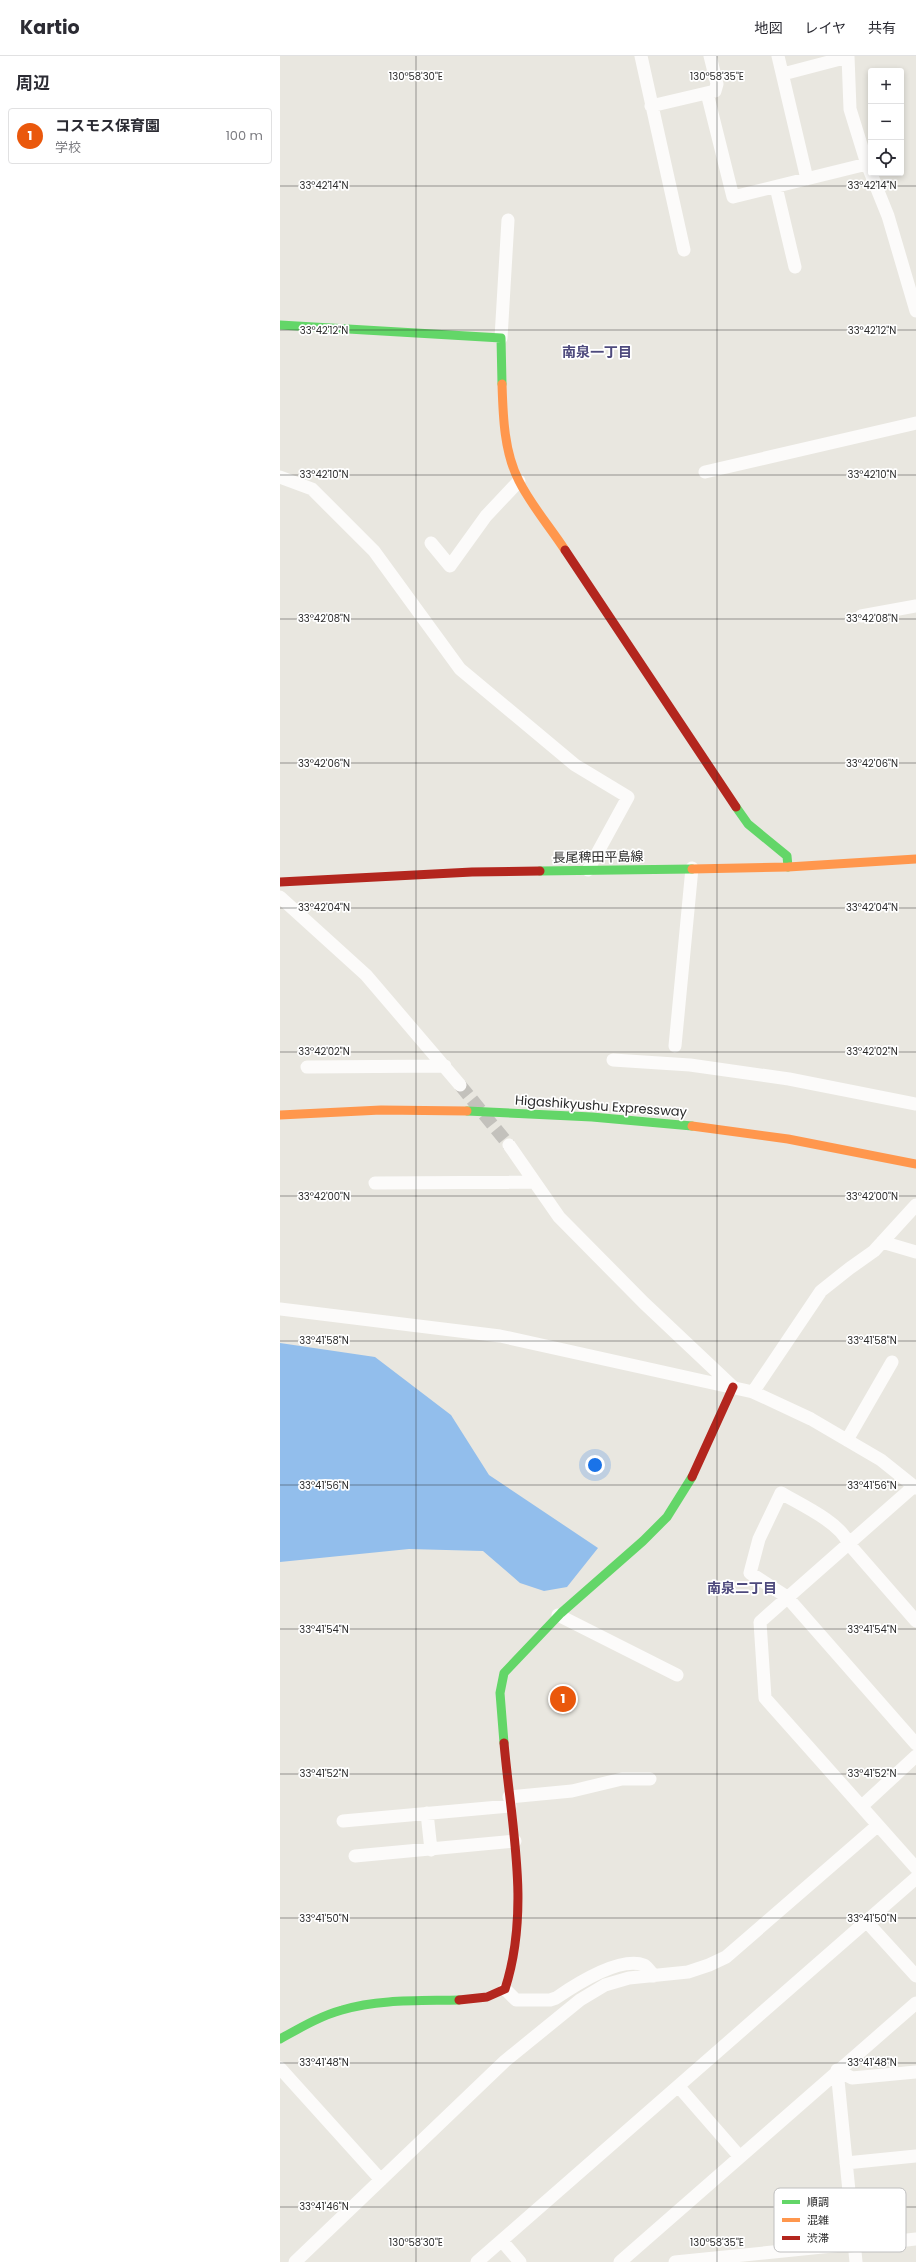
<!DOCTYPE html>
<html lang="ja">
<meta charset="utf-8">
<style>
:root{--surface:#fff;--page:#f7f7f7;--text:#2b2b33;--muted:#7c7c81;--line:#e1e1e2;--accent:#ea580c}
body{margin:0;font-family:Poppins,"Noto Sans JP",sans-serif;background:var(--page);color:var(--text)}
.controls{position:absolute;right:12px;top:12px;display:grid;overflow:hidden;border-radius:4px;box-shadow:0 2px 6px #0003}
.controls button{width:36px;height:36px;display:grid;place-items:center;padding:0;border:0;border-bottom:1px solid var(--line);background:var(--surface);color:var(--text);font:20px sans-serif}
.you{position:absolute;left:315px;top:1409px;width:14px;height:14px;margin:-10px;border:3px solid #fff;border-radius:50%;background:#1a73e8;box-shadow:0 0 0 6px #1a73e833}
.badge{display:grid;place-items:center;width:26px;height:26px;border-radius:50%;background:var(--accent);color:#fff;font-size:13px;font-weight:700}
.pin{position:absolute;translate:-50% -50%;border:2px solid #fff;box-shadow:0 1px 4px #0006}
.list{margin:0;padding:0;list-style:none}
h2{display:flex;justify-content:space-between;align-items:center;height:52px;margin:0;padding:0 16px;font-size:17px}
h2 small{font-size:13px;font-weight:400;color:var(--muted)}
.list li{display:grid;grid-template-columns:26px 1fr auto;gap:12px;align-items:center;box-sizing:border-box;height:56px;margin:0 8px 8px;padding:0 8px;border:1px solid var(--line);border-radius:4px}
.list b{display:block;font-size:15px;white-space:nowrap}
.list p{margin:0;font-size:13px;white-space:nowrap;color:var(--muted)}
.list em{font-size:13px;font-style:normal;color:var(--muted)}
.icon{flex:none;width:22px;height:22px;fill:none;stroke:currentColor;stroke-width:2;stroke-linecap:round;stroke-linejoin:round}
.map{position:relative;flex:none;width:636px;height:2206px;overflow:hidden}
header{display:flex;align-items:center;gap:24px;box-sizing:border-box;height:56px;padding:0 20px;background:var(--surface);border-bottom:1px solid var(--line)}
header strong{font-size:19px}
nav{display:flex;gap:22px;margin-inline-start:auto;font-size:14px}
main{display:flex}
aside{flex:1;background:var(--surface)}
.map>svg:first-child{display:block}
.water{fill:#92beec}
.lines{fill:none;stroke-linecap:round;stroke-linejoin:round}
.street-tunnel{stroke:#c3c1bc;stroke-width:13;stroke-dasharray:13 6;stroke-linecap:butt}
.street{stroke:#fcfbfa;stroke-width:13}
.fast{stroke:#63d668;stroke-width:9}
.slow{stroke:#ff974d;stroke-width:9}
.jam{stroke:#b3261e;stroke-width:9}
.ticks{fill:none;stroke:#2b2b2b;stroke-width:1;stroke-opacity:0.45}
.labels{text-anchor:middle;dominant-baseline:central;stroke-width:3.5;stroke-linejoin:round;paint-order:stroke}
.street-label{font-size:13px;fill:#2b2b2b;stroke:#fff}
.neighbourhood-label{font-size:14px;font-weight:bold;fill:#4e4a7d;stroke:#fff}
.key{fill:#fff;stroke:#bfbfbf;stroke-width:1}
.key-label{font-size:11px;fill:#2b2b2b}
.ticks-label{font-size:10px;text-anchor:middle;fill:#2b2b2b;stroke:#fff;stroke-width:3.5;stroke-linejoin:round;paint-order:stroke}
</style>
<header>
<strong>Kartio</strong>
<nav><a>地図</a><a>レイヤ</a><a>共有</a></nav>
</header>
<main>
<aside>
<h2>周辺<small></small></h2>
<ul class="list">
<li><span class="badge">1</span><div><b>コスモス保育園</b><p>学校</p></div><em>100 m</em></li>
</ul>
</aside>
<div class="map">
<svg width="636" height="2206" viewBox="0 0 636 2206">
<rect width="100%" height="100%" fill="#e9e7e0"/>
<path class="water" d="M0,1287L95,1301L171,1359L209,1419L318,1492L287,1531L264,1535L240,1527L203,1495L129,1493L0,1506Z"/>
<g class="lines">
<path class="street-tunnel" d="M180,1029L229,1089"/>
<path class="street" d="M361,0L404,194
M498,0L527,123
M568,0L570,53L587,108L608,160L636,255
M503,18L568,1
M427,37L453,141L587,108
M371,50L435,35L437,28L430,0
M496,131L515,211
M221,282L228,164
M425,416L636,367
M0,421L32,433L94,495L180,613L295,709L348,741L308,814
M151,487L170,510L206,460L239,425
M581,560L636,550
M0,841L86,919L180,1029
M395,990L412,812
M333,1004L410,1009L509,1023L636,1048
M27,1011L165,1010
M229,1089L279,1161L364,1247L453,1331
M95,1127L254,1126
M602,1186L636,1196
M0,1253L220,1280L473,1336L531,1363L601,1404L636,1432
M473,1336L541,1235L570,1212L594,1195L636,1149
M567,1384L612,1306
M634,1430L480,1566L485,1642L636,1812
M278,1559L397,1619
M636,1565L568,1487C561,1467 520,1448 501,1437L479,1483L470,1517L507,1541L636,1688
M229,1741L292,1735L342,1723H370
M582,1750L636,1700
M147,1757L151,1794
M63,1765L230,1750
M75,1800L235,1785
M586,1865L636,1920
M225,1933L236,1944H270L276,1942C295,1929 339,1900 364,1909C368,1911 371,1917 374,1920
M0,2012L101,2124
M557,2014L576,2206
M557,2014L572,2022L636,2016
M399,2031L460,2101
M566,2107L636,2100
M222,2185L240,2206
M15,2206L225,2005L300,1944L325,1929L349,1922L408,1916L429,1909L446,1901L597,1770
M197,2206L636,1822
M340,2206L636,1947
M395,2206L562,2189L575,2190L636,2183"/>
<path class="fast" d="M0,269L221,282L222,328
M456,751L468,768L507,800L508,811
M260,815L412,813
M187,1055L312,1061L412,1070
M224,1687L220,1637L224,1617L281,1557L363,1485L387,1461L412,1421
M0,1983C20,1972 40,1960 62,1954C99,1943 140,1945 179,1944"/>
<path class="slow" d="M222,328C223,360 224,396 239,425C251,449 270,471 285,494
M412,813L508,811L636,803
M0,1059L101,1054L187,1055
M412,1070L508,1083L636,1108"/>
<path class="jam" d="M285,494L456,751
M0,826L192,816L260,815
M412,1421L453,1331
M179,1944L207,1941L225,1933C251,1853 231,1768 224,1687"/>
</g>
<path class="ticks" d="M136,0V2206M437,0V2206M0,130H636M0,274H636M0,419H636M0,563H636M0,707H636M0,852H636M0,996H636M0,1140H636M0,1285H636M0,1429H636M0,1573H636M0,1718H636M0,1862H636M0,2007H636M0,2151H636"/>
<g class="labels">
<g class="street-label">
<text transform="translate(318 801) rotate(-1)">長尾稗田平島線</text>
<text transform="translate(321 1050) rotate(4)">Higashikyushu Expressway</text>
</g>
<g class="neighbourhood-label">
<text x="317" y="296">南泉一丁目</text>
<text x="462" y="1532">南泉二丁目</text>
</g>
</g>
<rect x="494" y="2132" width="132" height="64" rx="6" class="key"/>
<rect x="502" y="2144" width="18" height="4" fill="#63d668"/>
<rect x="502" y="2162" width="18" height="4" fill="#ff974d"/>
<rect x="502" y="2180" width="18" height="4" fill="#b3261e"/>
<g class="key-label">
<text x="527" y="2150">順調</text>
<text x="527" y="2168">混雑</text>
<text x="527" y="2186">渋滞</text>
</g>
<g class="ticks-label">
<text x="136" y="24">130°58'30"E</text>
<text x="437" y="24">130°58'35"E</text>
<text x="44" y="133">33°42'14"N</text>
<text x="592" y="133">33°42'14"N</text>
<text x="44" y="278">33°42'12"N</text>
<text x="592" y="278">33°42'12"N</text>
<text x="44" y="422">33°42'10"N</text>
<text x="592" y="422">33°42'10"N</text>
<text x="44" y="566">33°42'08"N</text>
<text x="592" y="566">33°42'08"N</text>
<text x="44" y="711">33°42'06"N</text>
<text x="592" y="711">33°42'06"N</text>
<text x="44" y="855">33°42'04"N</text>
<text x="592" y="855">33°42'04"N</text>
<text x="44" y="999">33°42'02"N</text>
<text x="592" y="999">33°42'02"N</text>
<text x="44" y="1144">33°42'00"N</text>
<text x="592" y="1144">33°42'00"N</text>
<text x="44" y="1288">33°41'58"N</text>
<text x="592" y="1288">33°41'58"N</text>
<text x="44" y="1433">33°41'56"N</text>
<text x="592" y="1433">33°41'56"N</text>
<text x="44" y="1577">33°41'54"N</text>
<text x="592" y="1577">33°41'54"N</text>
<text x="44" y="1721">33°41'52"N</text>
<text x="592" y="1721">33°41'52"N</text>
<text x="44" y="1866">33°41'50"N</text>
<text x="592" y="1866">33°41'50"N</text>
<text x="44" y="2010">33°41'48"N</text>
<text x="592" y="2010">33°41'48"N</text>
<text x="44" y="2154">33°41'46"N</text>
<text x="136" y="2190">130°58'30"E</text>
<text x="437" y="2190">130°58'35"E</text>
</g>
</svg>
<div class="controls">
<button>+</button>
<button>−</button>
<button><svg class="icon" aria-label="locate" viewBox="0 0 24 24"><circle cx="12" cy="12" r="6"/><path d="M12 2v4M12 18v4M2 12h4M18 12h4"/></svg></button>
</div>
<div class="you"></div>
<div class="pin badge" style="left:283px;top:1643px">1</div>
</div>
</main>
